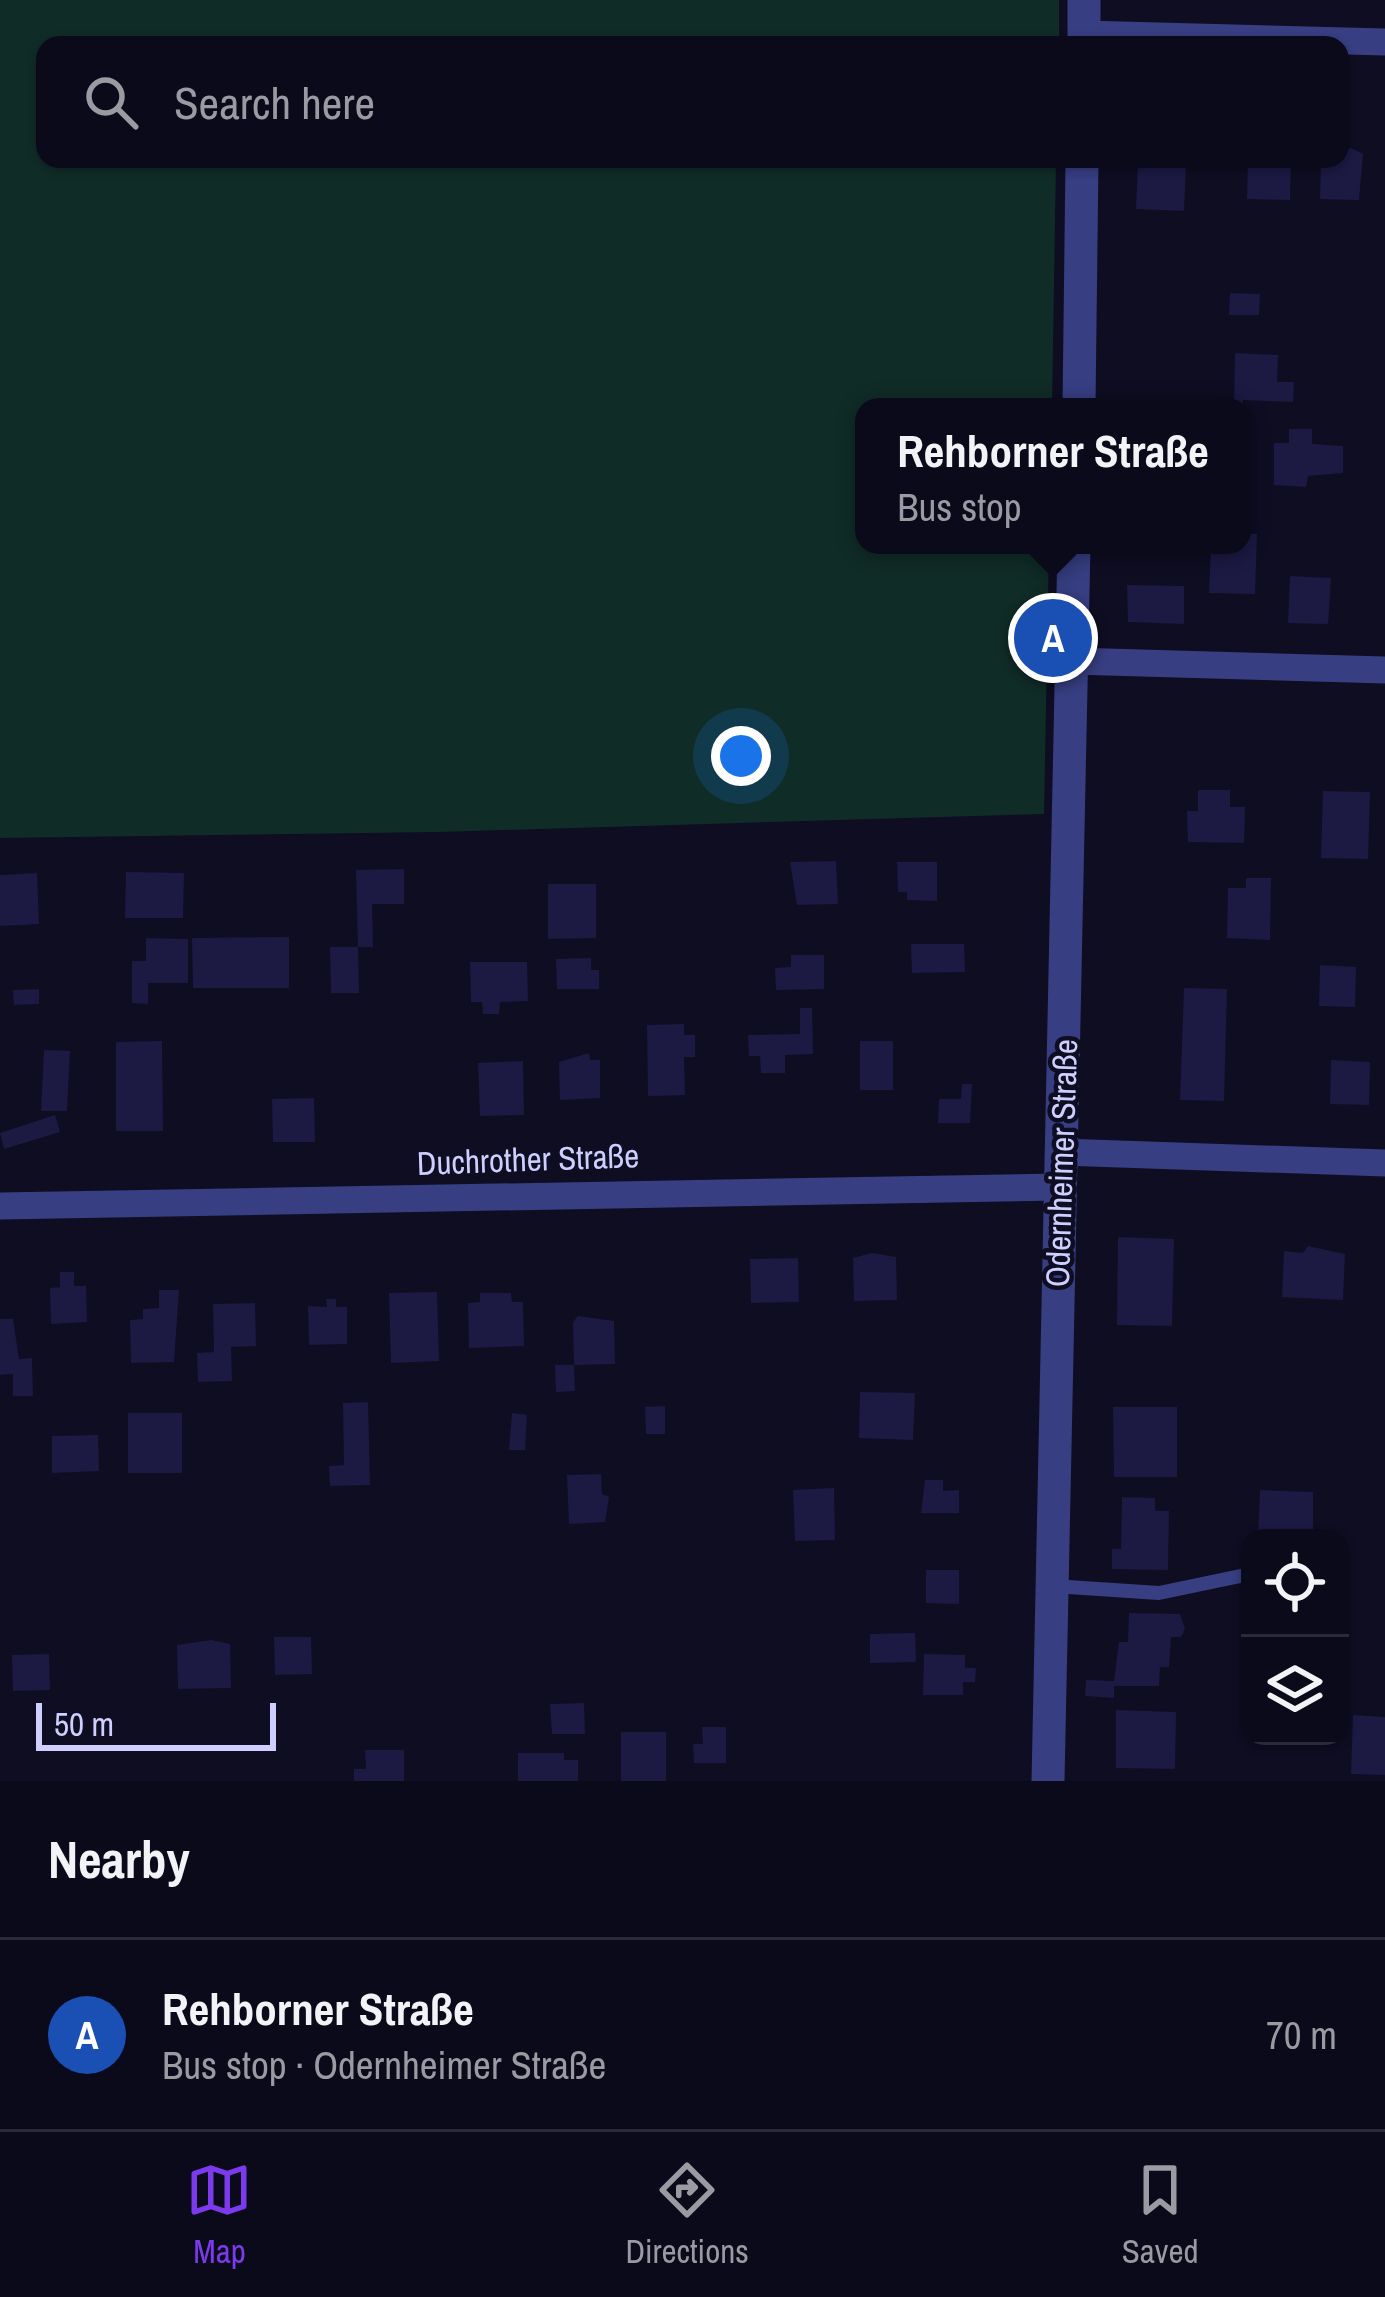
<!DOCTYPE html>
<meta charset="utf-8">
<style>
:root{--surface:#0a0a1a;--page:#131323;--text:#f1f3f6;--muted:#999aa2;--line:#2a2b39;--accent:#7c3aed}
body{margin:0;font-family:"Archivo Narrow",sans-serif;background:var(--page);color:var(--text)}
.controls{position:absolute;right:36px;bottom:36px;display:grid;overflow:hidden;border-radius:24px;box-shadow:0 3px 9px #0004}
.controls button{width:108px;height:108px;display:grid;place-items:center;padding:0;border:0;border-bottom:3px solid var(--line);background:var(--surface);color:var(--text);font:60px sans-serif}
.scale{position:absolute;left:36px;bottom:30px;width:240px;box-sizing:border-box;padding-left:12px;border:6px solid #cecfff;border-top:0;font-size:33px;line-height:42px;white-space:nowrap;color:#cecfff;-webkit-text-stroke:9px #0e0d22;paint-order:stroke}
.you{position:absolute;left:741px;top:756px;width:42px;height:42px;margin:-30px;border:9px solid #fff;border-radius:50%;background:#1a73e8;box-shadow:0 0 0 18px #1a73e833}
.badge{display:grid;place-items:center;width:78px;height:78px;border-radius:50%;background:var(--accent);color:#fff;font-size:39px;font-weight:700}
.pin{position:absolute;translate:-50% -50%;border:6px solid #fff;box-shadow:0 3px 12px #0006}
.popup{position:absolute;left:855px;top:398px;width:396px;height:156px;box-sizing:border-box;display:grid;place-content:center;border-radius:24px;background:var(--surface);filter:drop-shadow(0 3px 9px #0005);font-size:39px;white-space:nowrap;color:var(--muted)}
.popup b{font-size:45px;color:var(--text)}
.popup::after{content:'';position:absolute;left:50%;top:100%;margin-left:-24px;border:24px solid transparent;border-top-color:var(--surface)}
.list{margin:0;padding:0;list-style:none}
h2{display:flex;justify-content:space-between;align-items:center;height:156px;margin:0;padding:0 48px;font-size:51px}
h2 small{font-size:39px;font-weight:400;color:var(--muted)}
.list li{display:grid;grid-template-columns:78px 1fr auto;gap:36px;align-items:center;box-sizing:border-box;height:192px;padding:0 48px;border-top:3px solid var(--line)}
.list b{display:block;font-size:45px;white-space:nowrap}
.list p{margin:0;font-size:39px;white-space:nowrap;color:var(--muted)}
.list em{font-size:39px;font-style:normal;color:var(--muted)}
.icon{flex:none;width:66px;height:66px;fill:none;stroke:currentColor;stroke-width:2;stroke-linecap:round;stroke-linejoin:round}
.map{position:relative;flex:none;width:1385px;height:1781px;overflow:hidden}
.search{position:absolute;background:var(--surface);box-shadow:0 3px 9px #0004;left:36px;right:36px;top:36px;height:132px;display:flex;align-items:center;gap:30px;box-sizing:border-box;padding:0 42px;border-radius:24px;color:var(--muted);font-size:45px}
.sheet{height:348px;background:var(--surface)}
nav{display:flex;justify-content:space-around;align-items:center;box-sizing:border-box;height:168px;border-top:3px solid var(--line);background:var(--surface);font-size:33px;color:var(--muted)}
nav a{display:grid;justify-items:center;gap:6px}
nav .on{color:var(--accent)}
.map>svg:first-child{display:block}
.green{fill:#102c27}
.building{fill:#1c1943}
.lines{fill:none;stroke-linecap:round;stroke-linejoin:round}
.service{stroke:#373e82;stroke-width:14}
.minor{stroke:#373e82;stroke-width:27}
.tertiary{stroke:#373e82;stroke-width:33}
.labels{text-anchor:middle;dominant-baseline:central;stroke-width:9;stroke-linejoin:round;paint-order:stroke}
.street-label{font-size:33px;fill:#cecfff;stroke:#0e0d22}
</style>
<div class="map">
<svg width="1385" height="1781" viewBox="0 0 1385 1781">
<rect width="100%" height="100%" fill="#0e0d22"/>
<path class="green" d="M0,0H1059V45H45V159H1056L1052,407H864V545H1049L1044,814L437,832L0,838Z"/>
<path class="building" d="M1351,148L1363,154L1359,200L1320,199L1321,159H1340V151Z
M1248,159H1291L1290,200L1247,199Z
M1138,161L1186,163L1184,211L1136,209Z
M1230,293L1260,294L1259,315H1229Z
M1235,353L1278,355L1277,382H1294L1293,402L1243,400L1242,407H1234Z
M1289,429H1312V444L1343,446V473L1308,476L1306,487L1274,485V443H1289Z
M1242,534H1257L1255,594L1209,593L1211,545H1242Z
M1290,576L1331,578L1328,624L1288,623Z
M1127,585L1184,586V624L1128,622Z
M1198,790H1230V807H1245L1244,843L1188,842L1187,811H1198Z
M1323,791L1370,792L1368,859L1321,858Z
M836,861L838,904L797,905L790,862Z
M897,862H937V901L907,900V892H898Z
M404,869V904H372L373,947H358L359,993H331L330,947H358L356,870Z
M126,872L184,873L183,918H125Z
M37,873L39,924L0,926V875Z
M1246,878H1271L1270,940L1227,938L1228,888H1246Z
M548,884H596V938L548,939Z
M289,937V988H193L192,938Z
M146,938L188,939V983H148V1004L132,1003V961H146Z
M911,944H964L965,972L912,973Z
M791,955H824V989L776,990L775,968L791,967Z
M591,958V970H599V989H557L556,959Z
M470,962H527L528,1001L500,1002L499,1014H483L482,1002H471Z
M1320,965L1356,967L1355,1007L1319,1006Z
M1184,988L1227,989L1224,1101L1180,1100Z
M39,989V1004L14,1005L13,990Z
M800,1008H812L813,1054L785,1055V1073H761L760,1056H749L748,1035L800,1034Z
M684,1024V1035H695V1057H684L685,1095L648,1096L647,1025Z
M162,1041L163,1131H116V1042Z
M860,1041H893V1090H860Z
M44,1050L70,1051L67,1111H41Z
M589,1053L590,1060H600V1098L560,1100L559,1062Z
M1331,1060L1370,1062L1369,1105L1330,1104Z
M523,1061L524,1115L480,1116L478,1063Z
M962,1084H972L970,1123H938L939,1099H961Z
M314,1098L315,1142H273L272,1099Z
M55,1115L60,1132L4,1149L0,1133Z
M1118,1237L1174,1239L1172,1326L1117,1325Z
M1308,1246L1345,1254L1343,1300L1282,1297L1284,1251L1303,1253Z
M872,1253L896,1257L897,1300L854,1301L853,1258Z
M798,1258L799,1302L751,1303L750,1259Z
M60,1272H74V1286H86L87,1322L51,1324L50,1288L60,1287Z
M159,1290H179L174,1362L131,1363L130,1320L143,1319V1309L159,1308Z
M437,1292L439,1361L391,1363L389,1293Z
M480,1293H511L512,1302H523L524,1346L469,1348L468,1303L480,1302Z
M326,1299H336V1307H347V1344L309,1345L308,1306L327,1307Z
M255,1303L256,1346L231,1347L232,1381L198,1382L197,1353L214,1352L213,1304Z
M578,1316L614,1321L615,1364L574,1365L573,1322Z
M0,1319H13L19,1359L32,1358L33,1396H13V1374L0,1375Z
M555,1365H574L575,1391L556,1392Z
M860,1392L915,1393L913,1440L859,1438Z
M368,1402L370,1485L330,1486L329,1466L344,1465L343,1403Z
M665,1406V1434H646L645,1407Z
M1113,1407H1177V1477H1114Z
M128,1413H182V1473H128Z
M512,1413L527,1415L525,1450H509Z
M98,1435L99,1471L52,1473V1436Z
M601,1474L602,1494L609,1497L605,1522L569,1524L567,1475Z
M925,1480H943V1491L959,1490V1513H921Z
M834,1488L835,1540L795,1541L793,1490Z
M1260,1490L1313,1492V1537L1258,1538Z
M1122,1497L1155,1498V1511H1169L1168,1570L1112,1569V1549H1121Z
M926,1570H959V1604L926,1603Z
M1129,1613L1180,1614L1185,1629L1181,1637H1171L1169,1667H1160L1159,1686H1114V1698L1085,1696L1086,1680L1114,1681L1119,1642H1128Z
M915,1633L916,1662L870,1663V1634Z
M274,1637H311L312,1674L275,1675Z
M211,1640L230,1644L231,1688L178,1689L177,1645Z
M49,1654L50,1690L13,1691L12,1655Z
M924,1654L965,1655V1668H976L975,1682H963V1695H923Z
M584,1703L585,1734H552L550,1704Z
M1116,1710L1176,1712L1175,1769L1116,1768Z
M1353,1715L1385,1717V1775L1351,1774Z
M702,1727H726V1763H694L693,1744H703Z
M621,1732H666V1781H621Z
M365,1750H404V1781H354V1769H366Z
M518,1753H564V1760H578V1781H518Z"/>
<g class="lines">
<path class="service" d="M1053,1586L1159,1593L1250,1574"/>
<path class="minor" d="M1084,34L1385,42
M1072,661L1385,670
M1061,1152L1385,1163
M0,1206L1059,1187"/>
<path class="tertiary" d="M1084,45V0
M1079,407L1082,159
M1048,1781L1074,545"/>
</g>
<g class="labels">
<g class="street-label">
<text transform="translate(528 1159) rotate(-2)">Duchrother Straße</text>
<text transform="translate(1061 1163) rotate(-88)">Odernheimer Straße</text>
</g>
</g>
</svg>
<div class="controls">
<button><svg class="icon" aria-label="locate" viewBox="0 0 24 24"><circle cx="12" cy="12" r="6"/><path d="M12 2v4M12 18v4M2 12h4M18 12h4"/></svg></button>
<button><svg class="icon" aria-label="layers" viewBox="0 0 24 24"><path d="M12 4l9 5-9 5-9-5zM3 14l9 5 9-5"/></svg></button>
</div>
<div class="scale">50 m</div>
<div class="you"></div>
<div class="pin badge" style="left:1053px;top:638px;background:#1a4fb4">A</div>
<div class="popup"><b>Rehborner Straße</b>Bus stop</div>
<div class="search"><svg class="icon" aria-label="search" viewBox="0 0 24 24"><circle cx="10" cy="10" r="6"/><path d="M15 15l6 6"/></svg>Search here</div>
</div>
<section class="sheet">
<h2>Nearby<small></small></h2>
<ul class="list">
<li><span class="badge" style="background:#1a4fb4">A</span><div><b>Rehborner Straße</b><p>Bus stop · Odernheimer Straße</p></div><em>70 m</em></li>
</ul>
</section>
<nav>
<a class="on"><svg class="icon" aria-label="map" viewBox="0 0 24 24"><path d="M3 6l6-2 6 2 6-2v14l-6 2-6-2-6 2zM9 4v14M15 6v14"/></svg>Map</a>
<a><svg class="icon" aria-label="directions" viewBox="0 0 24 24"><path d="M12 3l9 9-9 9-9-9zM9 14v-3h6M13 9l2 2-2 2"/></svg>Directions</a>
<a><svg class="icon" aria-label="saved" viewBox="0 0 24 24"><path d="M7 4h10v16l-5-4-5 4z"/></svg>Saved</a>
</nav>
